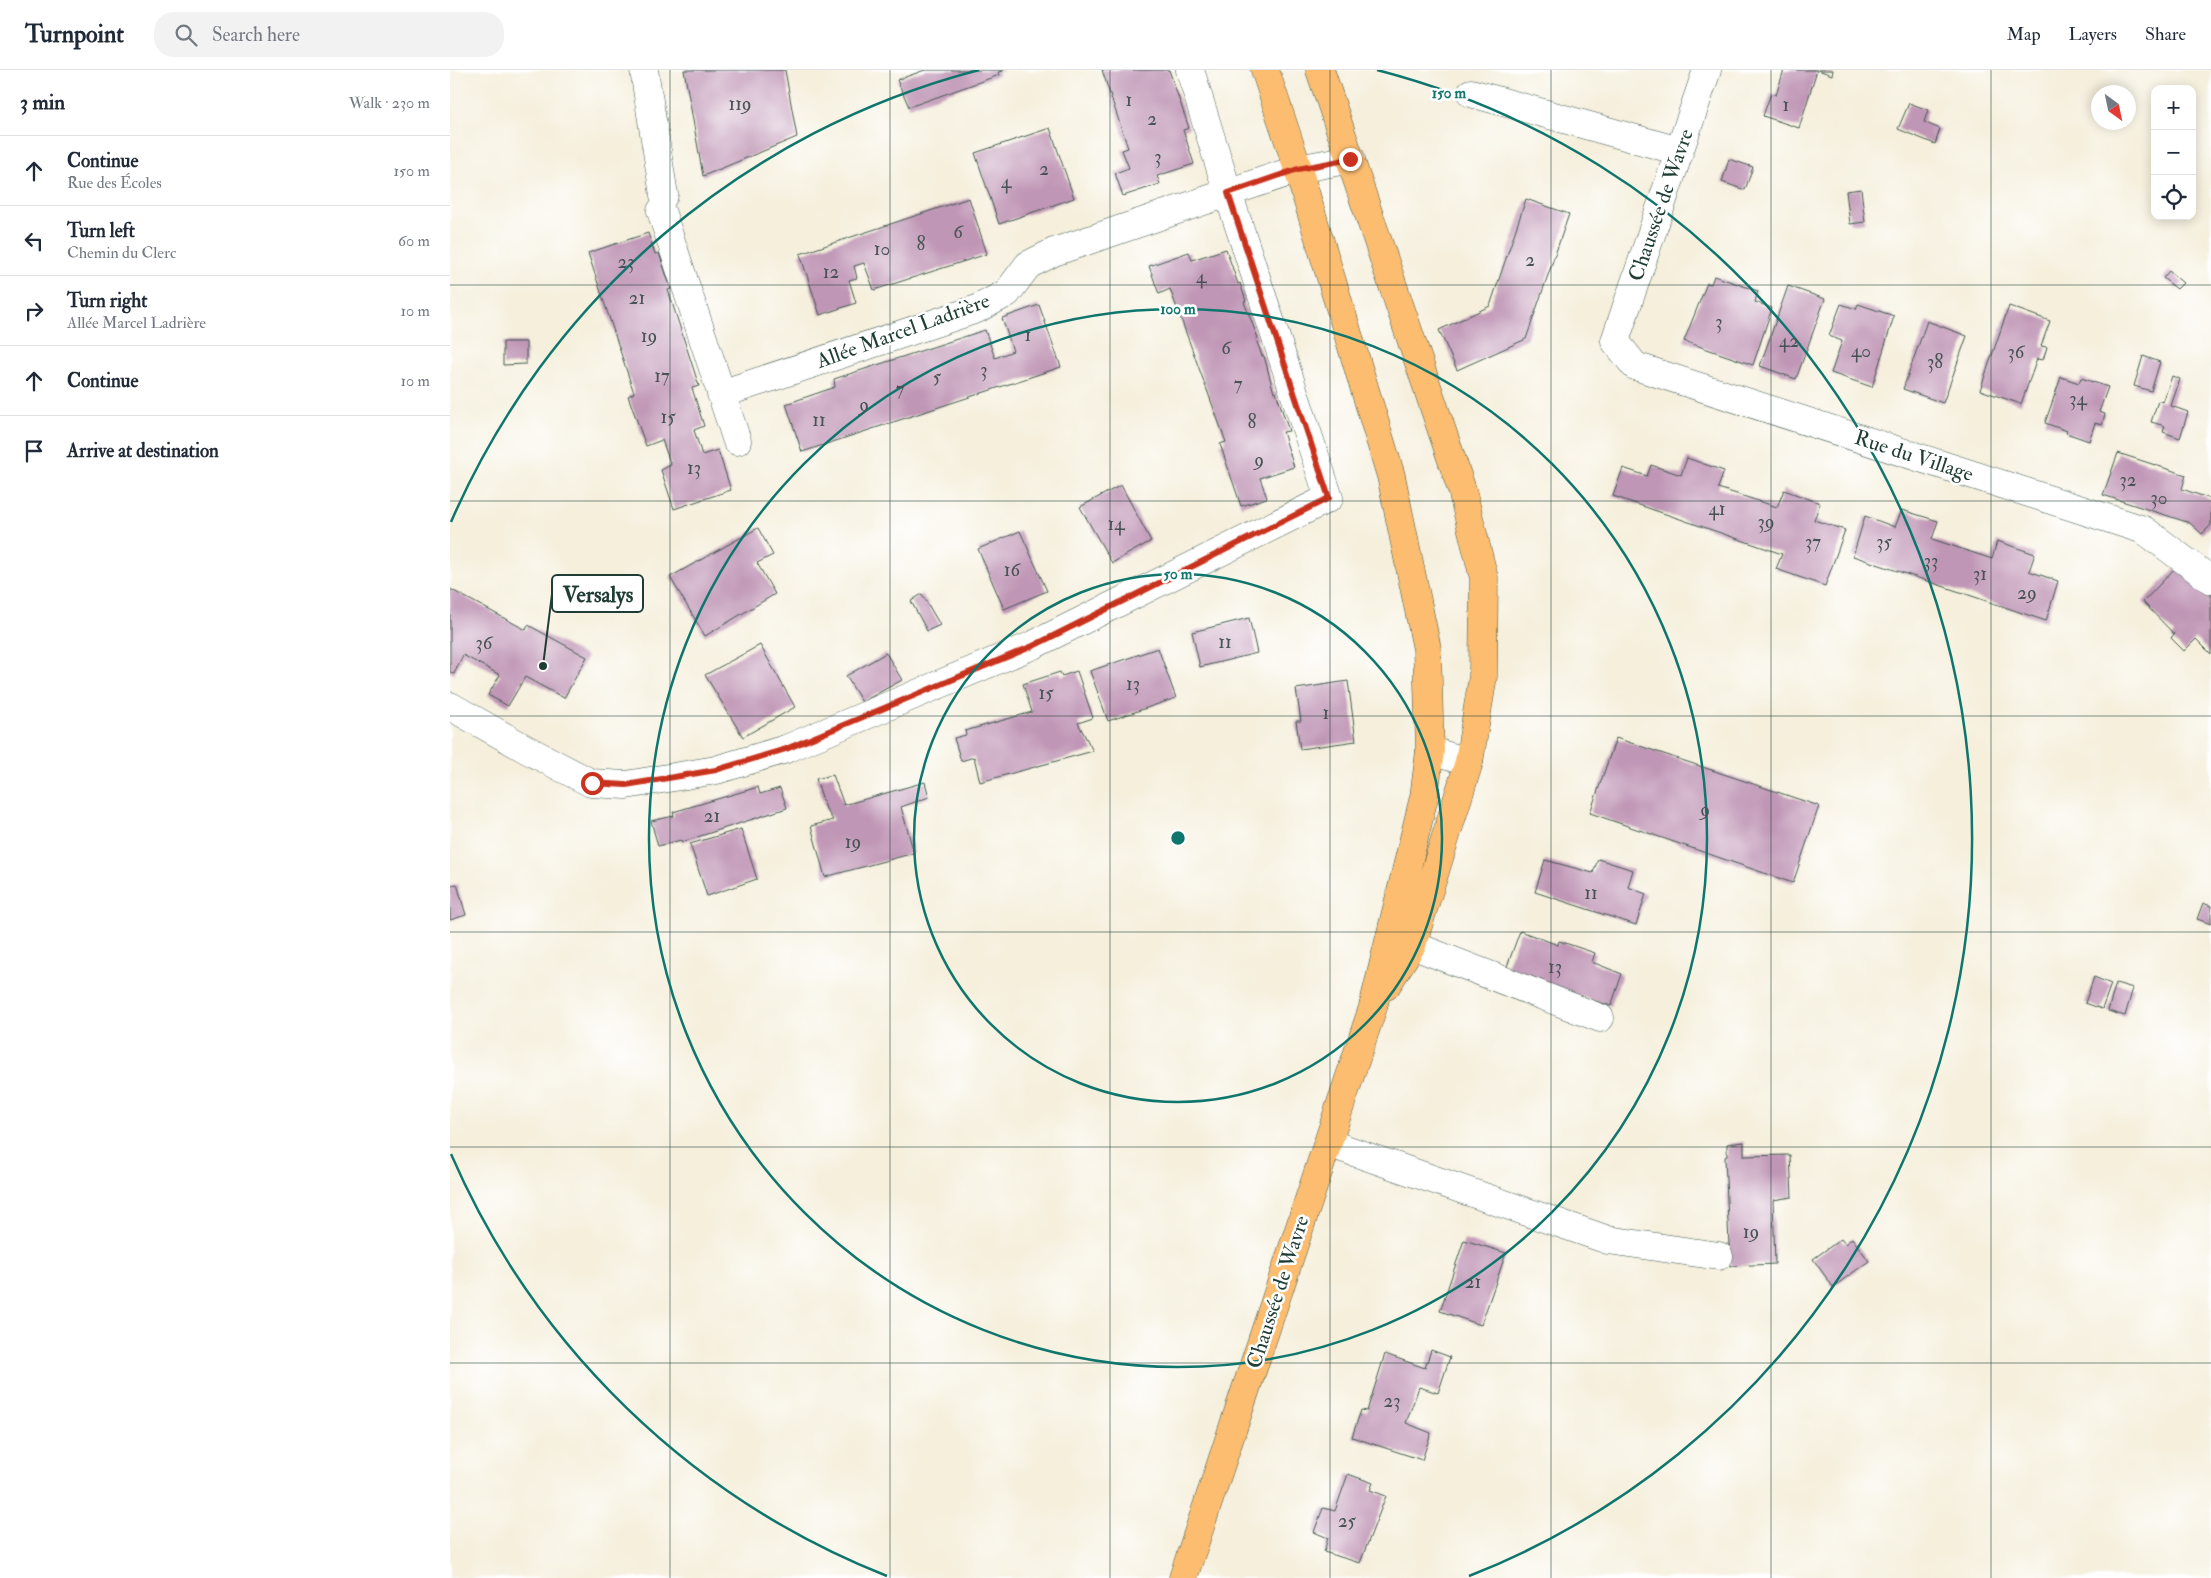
<!DOCTYPE html>
<meta charset="utf-8">
<style>
:root{--surface:#fff;--page:#f2f2f3;--text:#1f2937;--muted:#747a83;--line:#e0e1e3}
body{margin:0;font-family:"IM FELL Double Pica",serif;background:var(--page);color:var(--text)}
.controls{position:absolute;right:15px;top:15px;display:grid;overflow:hidden;border-radius:10px;box-shadow:0 2px 12px #0003}
.controls button{width:45px;height:45px;display:grid;place-items:center;padding:0;border:0;border-bottom:1px solid var(--line);background:var(--surface);color:var(--text);font:25px sans-serif}
.compass{position:absolute;left:1641px;top:15px;width:45px;height:45px;border-radius:50%;background:var(--surface);box-shadow:0 2px 12px #0003;rotate:147deg}
.stop{position:absolute;width:15px;height:15px;margin:-11px;border:4px solid #c8321e;border-radius:50%;background:#fff}
.stop.end{background:#c8321e;border-color:#fff;box-shadow:0 1px 5px #0008}
.list{margin:0;padding:0;list-style:none}
h2{display:flex;justify-content:space-between;align-items:center;height:65px;margin:0;padding:0 20px;font-size:21px}
h2 small{font-size:16px;font-weight:400;color:var(--muted)}
.list li{display:grid;grid-template-columns:32px 1fr auto;gap:15px;align-items:center;box-sizing:border-box;height:70px;padding:0 20px;border-top:1px solid var(--line)}
.list b{display:block;font-size:19px;white-space:nowrap}
.list p{margin:0;font-size:16px;white-space:nowrap;color:var(--muted)}
.list em{font-size:16px;font-style:normal;color:var(--muted)}
.icon{flex:none;width:28px;height:28px;fill:none;stroke:currentColor;stroke-width:2;stroke-linecap:round;stroke-linejoin:round}
.map{position:relative;flex:none;width:1761px;height:1508px;overflow:hidden}
header{display:flex;align-items:center;gap:30px;box-sizing:border-box;height:70px;padding:0 25px;background:var(--surface);border-bottom:1px solid var(--line)}
header strong{font-size:24px}
nav{display:flex;gap:28px;margin-inline-start:auto;font-size:18px}
.search{width:350px;height:45px;background:var(--page);display:flex;align-items:center;gap:12px;box-sizing:border-box;padding:0 18px;border-radius:20px;color:var(--muted);font-size:19px}
main{display:flex}
aside{flex:1;background:var(--surface)}
.map>svg:first-child{display:block}
.building{fill:#c096b6}
.lines{fill:none;stroke-linecap:round;stroke-linejoin:round}
.minor-casing{stroke:#3f584d;stroke-width:29}
.major-casing{stroke:#3f584d;stroke-width:29}
.minor{stroke:#fff;stroke-width:28}
.major{stroke:#fcbd6f;stroke-width:28}
.route{stroke:#c8321e;stroke-width:6}
.grid{fill:none;stroke:#1f3d34;stroke-width:1;stroke-opacity:0.55}
.ring{fill:none;stroke:#0f766e;stroke-width:2.5}
.labels{text-anchor:middle;dominant-baseline:central;stroke-width:5;stroke-linejoin:round;paint-order:stroke}
.number-label{font-size:19px;fill:#475354}
.street-label{font-size:21px;fill:#1f3d34;stroke:#fff}
.centre{fill:#0f766e;stroke:#fff;stroke-width:2.5}
.ring-label{font-size:15px;text-anchor:middle;font-weight:bold;fill:#0f766e;stroke:#fff;stroke-width:5;stroke-linejoin:round;paint-order:stroke}
.leader{fill:none;stroke:#1f3d34;stroke-width:2}
.callout-dot{fill:#1f3d34;stroke:#fff;stroke-width:2}
.callout{fill:#fff;stroke:#1f3d34;stroke-width:2}
.callout-label{font-size:22px;text-anchor:middle;font-weight:bold;fill:#1f3d34}
</style>
<header>
<strong>Turnpoint</strong>
<div class="search"><svg class="icon" aria-label="search" viewBox="0 0 24 24"><circle cx="10" cy="10" r="6"/><path d="M15 15l6 6"/></svg>Search here</div>
<nav><a>Map</a><a>Layers</a><a>Share</a></nav>
</header>
<main>
<aside>
<h2>3 min<small>Walk · 230 m</small></h2>
<ul class="list">
<li><svg class="icon" aria-label="ahead" viewBox="0 0 24 24"><path d="M12 20V5M6 11l6-6 6 6"/></svg><div><b>Continue</b><p>Rue des Écoles</p></div><em>150 m</em></li>
<li><svg class="icon" aria-label="left" viewBox="0 0 24 24"><path d="M17 20v-9H6M10 6l-5 5 5 5"/></svg><div><b>Turn left</b><p>Chemin du Clerc</p></div><em>60 m</em></li>
<li><svg class="icon" aria-label="right" viewBox="0 0 24 24"><path d="M7 20v-9h11M14 6l5 5-5 5"/></svg><div><b>Turn right</b><p>Allée Marcel Ladrière</p></div><em>10 m</em></li>
<li><svg class="icon" aria-label="ahead" viewBox="0 0 24 24"><path d="M12 20V5M6 11l6-6 6 6"/></svg><div><b>Continue</b></div><em>10 m</em></li>
<li><svg class="icon" aria-label="arrive" viewBox="0 0 24 24"><path d="M6 21V4h12l-3 4 3 4H6"/></svg><div><b>Arrive at destination</b></div></li>
</ul>
</aside>
<div class="map">
<svg width="1761" height="1508" viewBox="0 0 1761 1508">
<rect width="100%" height="100%" fill="#fff"/>
<filter id="ink" filterUnits="userSpaceOnUse"><feTurbulence type="fractalNoise" baseFrequency=".02" numOctaves="2"/><feDisplacementMap in="SourceGraphic" scale="10" xChannelSelector="R" yChannelSelector="G"/><feConvolveMatrix kernelMatrix="1 2 1 2 8 2 1 2 1" color-interpolation-filters="sRGB"/></filter>
<filter id="wash" filterUnits="userSpaceOnUse"><feTurbulence type="fractalNoise" baseFrequency=".0096" numOctaves="4" result="noise"/><feDisplacementMap in="SourceGraphic" scale="20" xChannelSelector="R" yChannelSelector="G"/><feGaussianBlur stdDeviation="1.12" result="paint"/><feColorMatrix in="noise" values="0 0 0 0 0 0 0 0 0 0 0 0 0 0 0 0 0 1.4 0 .05"/><feComposite in="paint" operator="in"/></filter>
<g filter="url(#wash)">
<rect width="100%" height="100%" fill="#f5efdc"/>
<g id="blocks">
<path class="building" d="M234,0H335L347,67L253,106Z
M475,0H553V1L548,2L549,5L459,37L447,10Z
M652,0H719L739,58L733,60L744,94L707,106L710,114L673,126L665,103L679,98L672,80L678,78Z
M1334,0H1367L1349,58L1313,46L1321,23L1326,25Z
M1368,0H1383L1382,5Z
M1459,33L1478,40L1474,52L1490,59L1485,74L1448,59Z
M600,58L624,128L549,154L525,83Z
M1279,89L1303,97L1295,120L1272,112Z
M1411,119L1415,152L1400,154L1396,121Z
M519,128L537,184L424,220L414,193L404,196L407,208L399,210L406,233L370,245L350,184Z
M1076,129L1119,144L1076,269L1007,300L989,260L1040,236Z
M198,163L205,184L209,183L221,219L218,220L249,316L242,318L254,356L244,360L252,385L268,380L281,420L224,439L211,400L221,395L212,370L196,376L178,326L184,323L138,183Z
M776,179L788,214L790,213L796,231L794,232L808,268L806,269L812,286H814L824,323L826,322L839,361L833,362L844,397L810,408L817,428L791,436L770,374L776,372L720,219L709,224L699,196L739,182L742,190Z
M1719,201L1733,213L1727,219L1713,208Z
M1264,206L1308,221L1305,232L1322,238L1303,295L1234,271L1257,213L1261,214Z
M1338,216L1375,229L1346,309L1310,296Z
M1391,234L1406,239L1408,234L1444,246L1422,317L1381,303L1392,271L1379,266Z
M589,235L611,297L352,382L336,334L385,317L384,309L535,260L545,288L563,281L552,248Z
M1559,236L1600,251L1591,276L1597,277L1593,290L1587,289L1571,334L1530,320Z
M1477,251L1517,266L1493,333L1453,319Z
M53,272H76V294L53,295Z
M1693,286L1710,292L1701,321L1684,316Z
M1722,306L1730,309L1721,336L1738,342L1730,368L1713,362L1715,356L1701,352L1708,331L1713,332Z
M1611,307L1629,313L1631,308L1658,317L1649,342L1655,344L1652,355L1645,353L1639,371L1616,363L1617,361L1595,353Z
M1668,383L1736,405L1732,419L1761,429V455L1752,464L1740,453L1653,425Z
M1237,388L1274,401L1268,418L1327,437L1334,420L1370,433L1364,450L1395,460L1375,516L1326,499L1332,484L1163,426L1173,398L1197,406L1201,395L1231,405Z
M671,415L701,471L662,493L630,437Z
M1452,440L1488,451L1482,469L1542,489L1547,471L1585,484L1579,501L1608,511L1596,551L1403,486L1415,446L1445,457Z
M308,458L323,485L307,493L325,524L255,566L220,507Z
M570,461L597,521L554,539L528,479Z
M1727,496L1761,522V584L1746,569L1734,581L1721,568L1724,564L1693,532Z
M0,519L76,560L78,555L137,587L114,628L75,607L58,636L38,625L50,605L13,585L4,604L0,602Z
M472,524L490,555L477,561L461,531Z
M799,548L807,583L750,597L742,562Z
M310,575L345,637L293,667L255,605Z
M708,578L726,628L658,651L640,601Z
M436,583L452,610L412,632L396,606Z
M627,601L643,648L628,653L643,681L530,712L524,687L511,691L504,668L516,665L515,661L582,642L573,614L610,602L612,606Z
M898,611L906,671L850,679L846,651H851L846,619Z
M1166,668L1369,736L1343,813L1140,743Z
M383,705L394,735L475,712L479,727L451,737L464,783L375,807L361,756L383,750L376,739L366,709Z
M308,717L310,724L330,718L337,738L232,772L231,770L208,776L201,751L224,746L223,742Z
M291,759L307,809L257,826L240,774Z
M1148,789L1183,800L1178,817L1196,824L1186,855L1085,822L1095,790L1143,803Z
M7,814L16,845L0,850V816Z
M1753,833L1761,836V854L1747,849Z
M1070,861L1108,875L1109,871L1145,883L1142,892L1172,904L1161,936L1055,902Z
M1644,907L1661,914L1652,939L1635,933Z
M1666,913L1683,918L1675,946L1658,941Z
M1294,1072V1086L1340,1085L1342,1127L1323,1130L1325,1194L1280,1196L1275,1087L1277,1086V1074Z
M1402,1168L1419,1191L1383,1217L1363,1189L1391,1169L1395,1174Z
M1014,1170L1056,1183L1031,1255L990,1241Z
M981,1280L1000,1287L988,1323L969,1317L956,1353L981,1363L972,1390L902,1367L911,1340L917,1341L935,1284L975,1298Z
M898,1404L923,1413L920,1420L936,1426L910,1493L874,1482L878,1468L864,1462L873,1438L885,1441Z"/>
</g>
</g>
<g filter="url(#ink)">
<use href="#blocks" fill-opacity="0" stroke="#3f584d" stroke-width="1"/>
<g class="lines">
<defs>
<path id="minor" d="M194,0L214,125
M1257,0L1165,271L1185,296L1694,460L1761,510
M1021,23L1229,81
M211,141L287,371
M271,324L527,239L557,223L578,195L604,182L848,99L901,89
M0,636L76,679L141,713L176,715L266,700L336,679L583,575L879,428L778,123L740,0
M980,681L1019,692
M962,875L1150,948
M878,1073L1158,1170L1269,1186"/>
<path id="major" d="M870,0L1012,420L1034,508L1033,606L1019,692L962,875L936,916
M733,1508L923,937L974,727L980,681L977,579L941,406L848,99L815,0"/>
</defs>
<use href="#minor" class="minor-casing"/>
<use href="#major" class="major-casing"/>
<use href="#minor" class="minor"/>
<use href="#major" class="major"/>
</g>
</g>
<g class="lines" filter="url(#ink)">
<path class="route" d="M142,713L176,715L266,700L336,679L583,576L879,428L778,123L848,99L900,89"/>
</g>
<path class="grid" d="M220,0V1508M440,0V1508M660,0V1508M880,0V1508M1101,0V1508M1321,0V1508M1541,0V1508M0,215H1761M0,431H1761M0,646H1761M0,862H1761M0,1077H1761M0,1293H1761"/>
<g class="ring">
<circle cx="728" cy="768" r="264"/>
<circle cx="728" cy="768" r="529"/>
<path d="M437 1506A793 793 0 0 1 1 1084M1 452A793 793 0 0 1 529 0M927 0A793 793 0 0 1 1019 1506"/>
</g>
<g class="labels">
<g class="number-label">
<text x="679" y="30">1</text>
<text x="290" y="34">119</text>
<text x="1336" y="35">1</text>
<text x="702" y="49">2</text>
<text x="708" y="87">3</text>
<text x="594" y="99">2</text>
<text x="556" y="112">4</text>
<text x="508" y="162">6</text>
<text x="471" y="174">8</text>
<text x="432" y="179">10</text>
<text x="1080" y="190">2</text>
<text x="176" y="192">23</text>
<text x="381" y="202">12</text>
<text x="751" y="207">4</text>
<text x="187" y="228">21</text>
<text x="1269" y="252">3</text>
<text x="578" y="265">1</text>
<text x="199" y="266">19</text>
<text x="1339" y="271">42</text>
<text x="776" y="278">6</text>
<text x="1411" y="281">40</text>
<text x="1566" y="282">36</text>
<text x="1485" y="292">38</text>
<text x="534" y="300">3</text>
<text x="212" y="306">17</text>
<text x="487" y="307">5</text>
<text x="788" y="314">7</text>
<text x="450" y="319">7</text>
<text x="1628" y="329">34</text>
<text x="414" y="335">9</text>
<text x="218" y="347">15</text>
<text x="369" y="350">11</text>
<text x="802" y="352">8</text>
<text x="809" y="390">9</text>
<text x="244" y="398">13</text>
<text x="1678" y="410">32</text>
<text x="1709" y="428">30</text>
<text x="1267" y="439">41</text>
<text x="1316" y="452">39</text>
<text x="666" y="454">14</text>
<text x="1363" y="472">37</text>
<text x="1434" y="472">35</text>
<text x="1481" y="491">33</text>
<text x="562" y="500">16</text>
<text x="1530" y="504">31</text>
<text x="1577" y="523">29</text>
<text x="775" y="572">11</text>
<text x="34" y="573">36</text>
<text x="683" y="614">13</text>
<text x="596" y="623">15</text>
<text x="876" y="643">1</text>
<text x="1255" y="740">9</text>
<text x="262" y="746">21</text>
<text x="403" y="772">19</text>
<text x="1141" y="823">11</text>
<text x="1105" y="897">13</text>
<text x="1301" y="1162">19</text>
<text x="1023" y="1212">21</text>
<text x="942" y="1331">23</text>
<text x="897" y="1451">25</text>
</g>
<g class="street-label">
<text transform="translate(1211 135) rotate(-71)">Chaussée de Wavre</text>
<text transform="translate(453 261) rotate(-20)">Allée Marcel Ladrière</text>
<text transform="translate(1464 386) rotate(18)">Rue du Village</text>
<text transform="translate(828 1222) rotate(-72)">Chaussée de Wavre</text>
</g>
</g>
<circle cx="728" cy="768" r="8" class="centre"/>
<g class="ring-label">
<text x="999" y="28">150 m</text>
<text x="728" y="244">100 m</text>
<text x="728" y="509">50 m</text>
</g>
<path class="leader" d="M93 596L102 524"/>
<circle class="callout-dot" cx="93" cy="596" r="5"/>
<rect class="callout" x="102" y="505" width="91" height="37" rx="5"/>
<g class="callout-label">
<text x="148" y="532">Versalys</text>
</g>
</svg>
<div class="controls">
<button>+</button>
<button>−</button>
<button><svg class="icon" aria-label="locate" viewBox="0 0 24 24"><circle cx="12" cy="12" r="6"/><path d="M12 2v4M12 18v4M2 12h4M18 12h4"/></svg></button>
</div>
<svg class="compass" viewBox="-18 -18 36 36"><path d="M0-13l5 13h-10z" fill="#e53935"/><path d="M0 13l5-13h-10z" fill="#747a83"/></svg>
<div class="stop" style="left:142px;top:713px"></div>
<div class="stop end" style="left:900px;top:89px"></div>
</div>
</main>
